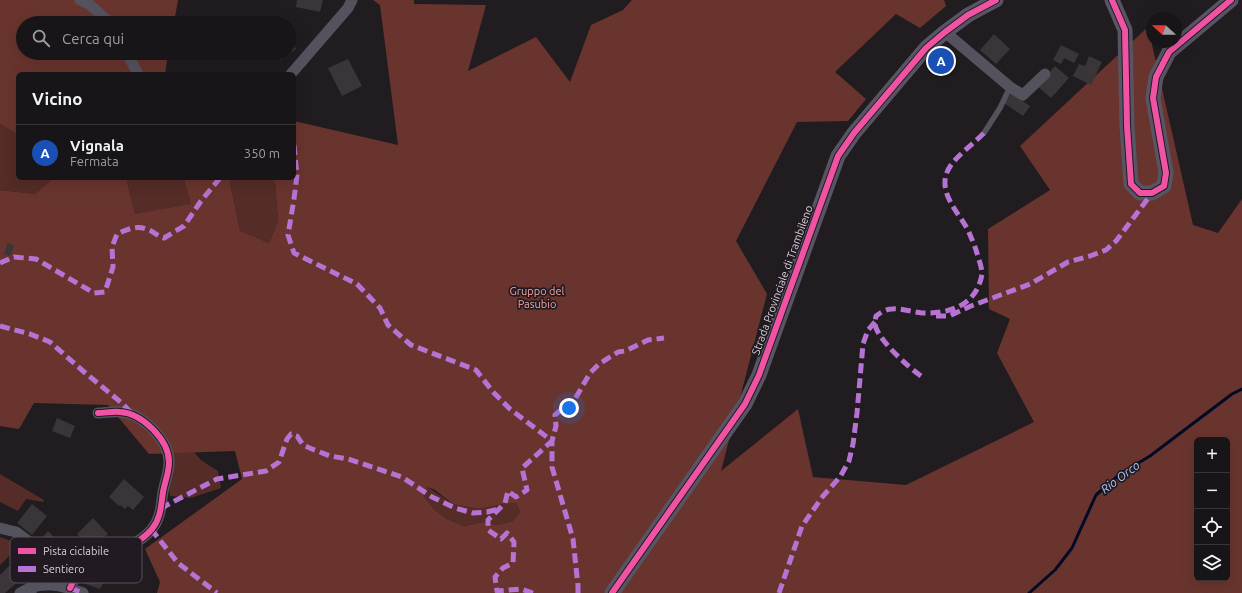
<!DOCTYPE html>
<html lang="it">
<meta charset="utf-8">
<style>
:root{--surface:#181518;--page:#211e21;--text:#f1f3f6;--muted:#9f9fa2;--line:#363437;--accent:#db2777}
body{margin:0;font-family:Ubuntu,sans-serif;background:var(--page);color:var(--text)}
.controls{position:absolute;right:12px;bottom:12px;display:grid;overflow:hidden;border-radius:6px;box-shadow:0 4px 16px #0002}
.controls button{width:36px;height:36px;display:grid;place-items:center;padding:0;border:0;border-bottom:1px solid var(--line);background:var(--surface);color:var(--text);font:20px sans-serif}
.compass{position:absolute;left:1146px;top:12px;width:36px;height:36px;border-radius:50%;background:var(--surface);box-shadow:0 4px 16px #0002;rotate:291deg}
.you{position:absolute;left:569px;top:408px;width:14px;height:14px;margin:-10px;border:3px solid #fff;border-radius:50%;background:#1a73e8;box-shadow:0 0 0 6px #1a73e833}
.badge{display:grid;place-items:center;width:26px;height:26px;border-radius:50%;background:var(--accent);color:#fff;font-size:13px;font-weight:700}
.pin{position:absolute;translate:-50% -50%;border:2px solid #fff;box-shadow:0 1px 4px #0006}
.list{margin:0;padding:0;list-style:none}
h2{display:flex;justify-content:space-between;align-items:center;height:52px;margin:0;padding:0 16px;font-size:17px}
h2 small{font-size:13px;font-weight:400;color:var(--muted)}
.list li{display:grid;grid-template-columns:26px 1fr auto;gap:12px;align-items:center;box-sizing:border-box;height:56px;padding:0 16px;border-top:1px solid var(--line)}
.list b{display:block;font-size:15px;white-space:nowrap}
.list p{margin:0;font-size:13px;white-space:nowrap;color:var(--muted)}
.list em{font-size:13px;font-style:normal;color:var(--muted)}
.icon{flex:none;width:22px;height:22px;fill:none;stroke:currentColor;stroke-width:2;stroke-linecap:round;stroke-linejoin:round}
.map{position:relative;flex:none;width:1242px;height:593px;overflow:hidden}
.search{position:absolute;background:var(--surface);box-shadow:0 4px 16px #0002;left:16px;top:16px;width:280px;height:44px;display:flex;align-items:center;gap:10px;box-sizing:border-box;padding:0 14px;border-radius:22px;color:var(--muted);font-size:15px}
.panel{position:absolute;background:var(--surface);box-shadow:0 4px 16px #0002;left:16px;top:72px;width:280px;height:108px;border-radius:6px}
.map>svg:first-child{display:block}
.green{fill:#552c27}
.forest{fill:#69342e;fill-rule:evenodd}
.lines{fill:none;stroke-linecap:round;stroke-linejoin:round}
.stream{stroke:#030a26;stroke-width:3}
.building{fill:#3a3538}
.lane{stroke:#54525d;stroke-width:5.5}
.street{stroke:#54525d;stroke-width:11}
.secondary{stroke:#575564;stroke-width:15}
.quiet{stroke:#b673d3;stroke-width:5;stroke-dasharray:10 5;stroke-linecap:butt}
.cycleway-casing{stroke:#211a22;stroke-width:8}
.cycleway{stroke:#f153a3;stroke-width:6}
.labels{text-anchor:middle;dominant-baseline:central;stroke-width:3.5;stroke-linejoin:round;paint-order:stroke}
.street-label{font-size:11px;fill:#d7d1d7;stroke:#211a22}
.park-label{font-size:11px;fill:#f4a79b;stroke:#211a22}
.water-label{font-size:12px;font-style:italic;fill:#acccf7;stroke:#211a22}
.key{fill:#211a22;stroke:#585158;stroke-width:1}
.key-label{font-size:11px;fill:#d7d1d7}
</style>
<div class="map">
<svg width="1242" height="593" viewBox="0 0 1242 593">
<rect width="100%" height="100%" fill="#201c20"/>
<path class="green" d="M0,124L18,135V178H53L35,194L0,190Z
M126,178H184L192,204L135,215Z
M234,178H268L275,182L278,221L269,243L240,231L230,182Z
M194,452L201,460L218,471L221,488L191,498L170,496L169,489L171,453Z
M0,474L44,500L43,502L26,499L18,511L0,502Z
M428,487L453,504L478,509L508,503H516L520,512L513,521L497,525L483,522L464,526L447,519L435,510L424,497V494Z
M0,537L11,541L14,551L0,565Z"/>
<path class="forest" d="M0,0H178L174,23H23V53H168L165,74H18V135L0,124Z
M373,0H414V4L486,5L468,71L536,37L570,82L591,25L623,10L632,0H944L946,6L920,28L896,14L835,72L866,99L848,121L797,122L736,241L767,294L721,471L798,409L813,477L906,485L1034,422L997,353L1010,319L989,309L988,229L1050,190L1020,146L1148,27L1193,225L1218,233L1242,199V593H157L160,582L145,549L242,479L235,451L149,454L108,405L34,403L19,429L0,426V190L35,194L53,178H126L135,214L191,204L184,178H234L230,182L240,231L269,243L278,221L275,182L268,178H294V121L398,145L380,5ZM1197,440H1227V578H1197ZM428,487L435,490L453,504L478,509L508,503H516L520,512L513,521L497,525L483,522L464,526L447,519L435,510L424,497V494Z"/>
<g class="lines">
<path class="stream" d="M1029,593L1055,570L1072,548L1096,495L1120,474L1150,456L1232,394L1242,389"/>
</g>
<path class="building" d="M297,0H323L320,12L296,7Z
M994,34L1010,49L996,64L980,50Z
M289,39L296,49L280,60L275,53H289Z
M1061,45L1079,54L1074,63L1064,58L1061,64L1053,60Z
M1089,56L1102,62L1091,85L1073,76L1079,64L1085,66Z
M348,59L362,86L342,96L328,68Z
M1055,66L1069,78L1051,98L1037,86Z
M1011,93L1030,106L1023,116L1004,103Z
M8,243L14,246L10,256L4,254Z
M57,418L75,426L70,438L52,431Z
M124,479L144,497L133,510L128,506L125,509L120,505L119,506L109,497Z
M32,504L47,516L32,535L17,523Z
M93,518L108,534L91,549L77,534Z
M48,531L55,538L43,551L36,544Z
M9,566L21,579L5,593H0V575Z
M98,567L110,571L100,589L83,583L87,572Z"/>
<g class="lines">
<path class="lane" d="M984,133L1000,108L1010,87"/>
<path class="street" d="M80,0L89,4L110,23
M945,32L1010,87L1023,95L1045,74
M127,53L138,74
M291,74L348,8L352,0
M0,528L16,532L28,541L36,557L31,593
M70,588C72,585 73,580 76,577C95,555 133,552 152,529C161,518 161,505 163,492C165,481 169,473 169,462C169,440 142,413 120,412C113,411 105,413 98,413
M20,593C40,580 62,585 83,593"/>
<path class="secondary" d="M1112,0L1125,30L1127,126L1131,184L1140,193H1152L1164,186L1166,173L1153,98L1156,77L1169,52L1231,0
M612,593L745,404L759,375L838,156L854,133L926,48L945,32L968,15L996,0"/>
<path class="quiet" d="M294,145L297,175L294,199L288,235L294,253L357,284L380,308L388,325L411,345L476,370L493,392L510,409L552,441L522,468L527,490L516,497L508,491L505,503L488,520V530L501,539L507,533L514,542L513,563L503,568L495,577L497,591L521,589L533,593
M0,263L14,257L36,259L94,293L105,292L113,267L112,247L117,234C126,230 136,225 146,229C152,230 157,236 164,238L184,226L201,201L220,178
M936,316H949L971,306L1030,284L1068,262L1090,256L1106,250L1116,241L1152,193
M0,326L30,334L50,342L83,371L123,404L132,414
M921,376C908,367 882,343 876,328C875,325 875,320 876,316C880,313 886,309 892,309C902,308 912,312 922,313C950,314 977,305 982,274C982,267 978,257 976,250C974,244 971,237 968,230C957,210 934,189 951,165C959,154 974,143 984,133
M161,509L167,505L217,479L266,471L279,462L287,439L291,434L297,436L303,445L312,449L330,456L348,459L402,477L432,497L455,508L473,513L487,512L499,509
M151,529L178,563L217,593
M70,588L83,593
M578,593V586L573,539L552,467V441L556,426L555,415L562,409L571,406L590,373L599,364L618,352L625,351L648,340L664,338
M779,593L802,526L823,496L840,477L849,461L853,444L857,413L863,344L868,330L875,322"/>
<defs>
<path id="cycleway" d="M1112,0L1125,30L1127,126L1131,184L1140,193H1152L1164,186L1166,173L1153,98L1156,77L1169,52L1231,0
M70,588C72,585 73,580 76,577C95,555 133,552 152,529C161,518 161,505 163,492C165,481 169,473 169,462C169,440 142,413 120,412C113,411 105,413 98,413
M612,593L745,404L759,375L838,156L854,133L926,48L945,32L968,15L996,0"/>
</defs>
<use href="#cycleway" class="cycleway-casing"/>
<use href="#cycleway" class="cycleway"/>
</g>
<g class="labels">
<g class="street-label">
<text transform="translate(782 280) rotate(-70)">Strada Provinciale di Trambileno</text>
</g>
<g class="park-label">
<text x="537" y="291">Gruppo del<tspan x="537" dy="13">Pasubio</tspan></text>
</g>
<g class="water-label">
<text transform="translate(1120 477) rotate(-37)">Rio Orco</text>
</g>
</g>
<rect x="10" y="537" width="132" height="46" rx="6" class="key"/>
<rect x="18" y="548" width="18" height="6" fill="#f153a3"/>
<rect x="18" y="566" width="18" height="6" fill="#b673d3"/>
<g class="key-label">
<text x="43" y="555">Pista ciclabile</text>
<text x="43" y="573">Sentiero</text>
</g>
</svg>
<div class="controls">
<button>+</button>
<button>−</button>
<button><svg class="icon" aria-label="locate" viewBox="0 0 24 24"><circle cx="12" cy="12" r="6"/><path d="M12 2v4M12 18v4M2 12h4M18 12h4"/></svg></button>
<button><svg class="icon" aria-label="layers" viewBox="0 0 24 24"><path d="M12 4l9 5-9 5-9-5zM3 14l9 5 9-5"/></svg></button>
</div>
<svg class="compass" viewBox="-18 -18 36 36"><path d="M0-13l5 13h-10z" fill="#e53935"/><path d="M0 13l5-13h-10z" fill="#9f9fa2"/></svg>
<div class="you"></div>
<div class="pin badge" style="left:941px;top:61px;background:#1a4fb4">A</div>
<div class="search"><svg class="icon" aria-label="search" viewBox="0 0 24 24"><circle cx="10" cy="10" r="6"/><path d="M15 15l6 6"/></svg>Cerca qui</div>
<section class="panel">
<h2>Vicino<small></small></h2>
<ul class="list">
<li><span class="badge" style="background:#1a4fb4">A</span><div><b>Vignala</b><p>Fermata</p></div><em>350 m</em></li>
</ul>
</section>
</div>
